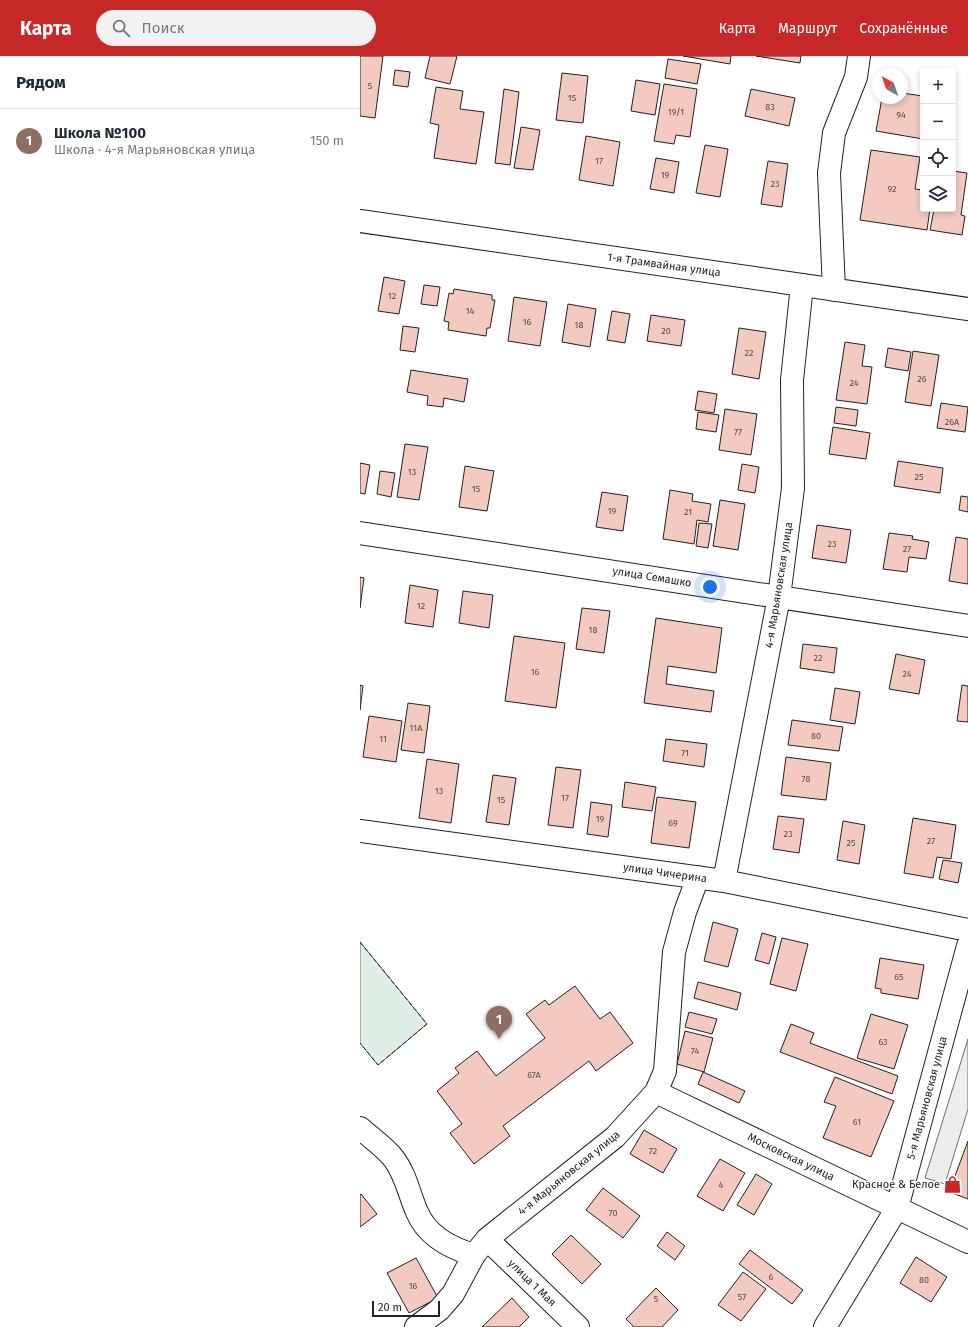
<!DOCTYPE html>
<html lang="ru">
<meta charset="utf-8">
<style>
:root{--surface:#fff;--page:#f2f2f3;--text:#1f2937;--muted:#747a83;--line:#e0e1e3;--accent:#c62828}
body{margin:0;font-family:"Fira Sans",sans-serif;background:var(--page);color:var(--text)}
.controls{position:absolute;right:12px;top:12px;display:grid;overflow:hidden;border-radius:4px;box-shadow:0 2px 6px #0003}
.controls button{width:36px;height:36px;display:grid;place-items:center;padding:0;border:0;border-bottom:1px solid var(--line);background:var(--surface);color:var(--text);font:20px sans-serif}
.compass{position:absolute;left:512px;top:12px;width:36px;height:36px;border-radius:50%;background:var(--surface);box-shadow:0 2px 6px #0003;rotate:320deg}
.scale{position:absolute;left:12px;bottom:10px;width:68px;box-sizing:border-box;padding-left:4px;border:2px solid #222;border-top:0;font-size:11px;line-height:14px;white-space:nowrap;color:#222;-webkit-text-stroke:3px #fff;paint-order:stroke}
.you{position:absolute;left:350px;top:531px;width:14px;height:14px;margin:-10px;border:3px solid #fff;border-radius:50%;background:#1a73e8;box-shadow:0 0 0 6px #1a73e833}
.badge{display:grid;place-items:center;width:26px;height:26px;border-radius:50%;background:var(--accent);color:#fff;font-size:13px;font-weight:700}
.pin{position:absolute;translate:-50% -33px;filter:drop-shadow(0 1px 2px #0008)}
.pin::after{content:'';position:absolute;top:21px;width:14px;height:12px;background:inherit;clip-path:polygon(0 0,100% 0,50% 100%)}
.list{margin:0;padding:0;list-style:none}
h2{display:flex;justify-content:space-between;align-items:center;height:52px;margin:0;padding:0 16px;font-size:17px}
h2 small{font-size:13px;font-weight:400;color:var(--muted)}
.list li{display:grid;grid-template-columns:26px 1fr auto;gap:12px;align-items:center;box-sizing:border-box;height:64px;padding:0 16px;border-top:1px solid var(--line)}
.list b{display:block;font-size:15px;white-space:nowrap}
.list p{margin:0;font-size:13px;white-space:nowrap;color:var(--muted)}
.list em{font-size:13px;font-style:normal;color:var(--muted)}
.icon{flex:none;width:22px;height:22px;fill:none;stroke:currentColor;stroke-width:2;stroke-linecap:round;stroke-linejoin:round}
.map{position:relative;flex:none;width:608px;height:1271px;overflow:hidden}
header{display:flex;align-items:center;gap:24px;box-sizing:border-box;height:56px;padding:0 20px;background:var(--accent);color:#fff}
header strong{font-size:19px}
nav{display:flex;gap:22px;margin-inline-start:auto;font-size:14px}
.search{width:280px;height:36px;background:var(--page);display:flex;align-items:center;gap:10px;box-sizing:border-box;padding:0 14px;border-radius:22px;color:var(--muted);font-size:15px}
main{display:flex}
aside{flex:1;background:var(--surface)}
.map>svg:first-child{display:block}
.green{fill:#e0efe3;stroke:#6f6f6f}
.parking{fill:#ededed;stroke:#6f6f6f}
.building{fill:#f3c9c0;stroke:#222}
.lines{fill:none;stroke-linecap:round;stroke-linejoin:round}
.minor-casing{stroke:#222;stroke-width:24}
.major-casing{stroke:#222;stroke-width:24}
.minor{stroke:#fff;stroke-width:22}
.major{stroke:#fff;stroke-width:22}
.fence{stroke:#222;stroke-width:1;stroke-dasharray:5 2;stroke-linecap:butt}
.labels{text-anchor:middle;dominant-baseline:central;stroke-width:3;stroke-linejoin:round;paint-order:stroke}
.number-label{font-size:9px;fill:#564c4a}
.street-label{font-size:11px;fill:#222;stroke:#fff}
.poi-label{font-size:11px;fill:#222;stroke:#fff;text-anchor:end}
</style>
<header>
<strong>Карта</strong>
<div class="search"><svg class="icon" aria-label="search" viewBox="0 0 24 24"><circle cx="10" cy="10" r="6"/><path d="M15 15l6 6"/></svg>Поиск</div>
<nav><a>Карта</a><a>Маршрут</a><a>Сохранённые</a></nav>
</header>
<main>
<aside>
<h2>Рядом<small></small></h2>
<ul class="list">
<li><span class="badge" style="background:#8d6e63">1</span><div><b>Школа №100</b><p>Школа · 4-я Марьяновская улица</p></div><em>150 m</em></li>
</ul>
</aside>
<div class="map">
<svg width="608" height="1271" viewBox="0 0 608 1271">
<rect width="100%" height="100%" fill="#fff"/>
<path class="green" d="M0,886L67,968L18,1009L0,987Z"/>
<path class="parking" d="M608,983V1053L585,1128L565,1122Z"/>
<path class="building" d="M0,0H23L15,62L0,60Z
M70,0H97L90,28L65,22Z
M323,0H371L370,8Z
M396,0H441L440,7Z
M308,3L341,8L337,28L305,22Z
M35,14L50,16L48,31L33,29Z
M202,17L228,20L223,67L196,64Z
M276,24L300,28L295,59L271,55Z
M304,28L337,33L330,81L316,79L314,88L294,85Z
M76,31L103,35L100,53L124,56L116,108L74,102L79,69L70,67Z
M144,33L159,36L150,109L135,107Z
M391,33L435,42L429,70L385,60Z
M542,37L563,40V83L516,75L522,42H542Z
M161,71L180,74L173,114L154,112Z
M226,80L260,86L253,130L219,124Z
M345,89L368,93L360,141L336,137Z
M511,94L560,101L555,133L563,134V153H570L567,174L500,164Z
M296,102L319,106L314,137L290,133Z
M408,105L428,108L422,151L401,148Z
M593,115L607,117L601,159L605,160L602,179L570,174L574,153H593Z
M24,221L45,225L39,258L18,255Z
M64,229L80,231L77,250L61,248Z
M94,233L132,239V244H135L130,272H127L126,280L88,274L89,266L84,265L89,237L93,238Z
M154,241L187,246L180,290L148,285Z
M208,248L236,253L230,291L202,286Z
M252,255L270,258L265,287L247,284Z
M291,259L325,264L321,290L287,285Z
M43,270L59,272L55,296L40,294Z
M379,272L406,276L399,323L372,318Z
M485,286L505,289L502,310L512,311L507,348L476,344Z
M528,292L551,296L548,315L525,311Z
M553,295L579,299L571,350L545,346Z
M51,314L108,323L104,346L84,342L83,351L67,349L68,340L47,336Z
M338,335L357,338L354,357L335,354Z
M581,347L608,351L605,376L577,372Z
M476,351L498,354L496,370L474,367Z
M365,353L397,358L391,399L359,394Z
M338,356L359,359L356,376L336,373Z
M473,371L510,377L506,403L469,398Z
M45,388L68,391L59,444L37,441Z
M538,405L583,412L580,437L534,430Z
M0,407L10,409L5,438L0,437Z
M382,408L399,411L395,437L378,434Z
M105,410L134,415L127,455L99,451Z
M20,415L35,417L31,441L17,438Z
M310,434L333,438L332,445L351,448L348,466L337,464L334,488L303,483Z
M242,436L268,440L263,475L236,471Z
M601,440L608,441V456L599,454Z
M360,444L385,448L378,494L353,490Z
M339,467L352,468L348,492L336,490Z
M457,469L491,474L486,507L452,502Z
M529,477L553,480L552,483L569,486L566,503L549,501L547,516L523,513Z
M596,481L608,483V528L589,525Z
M0,521L4,522L0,552Z
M50,529L78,534L73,571L45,567Z
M103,535L133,539L129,572L99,567Z
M222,552L250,555L244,597L216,593Z
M296,562L362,572L356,617L308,610L306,628L354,635L351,656L284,647Z
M154,580L205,587L196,652L145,645Z
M443,588L477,592L474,617L440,612Z
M536,598L565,604L559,638L529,633Z
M0,629L3,630L0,654Z
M602,629L608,630V666L597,665Z
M475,632L500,636L495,668L470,664Z
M48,647L70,650L64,697L41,694Z
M9,660L42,665L36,706L3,701Z
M432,664L483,671L479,695L428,689Z
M306,683L347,688L344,711L303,705Z
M426,701L471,707L466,744L421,739Z
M67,703L99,708L91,767L59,762Z
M196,711L221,714L213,772L188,769Z
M133,719L156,722L149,769L126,766Z
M265,726L296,731L292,755L262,751Z
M297,741L336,746L329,792L291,787Z
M231,746L252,749L248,781L227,778Z
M418,760L444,763L439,797L413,793Z
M553,762L596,769L591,803L577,801L573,822L544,817Z
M483,765L505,769L499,808L477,804Z
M583,804L602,807L598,827L579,823Z
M353,866L378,873L368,911L344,905Z
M402,877L416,881L409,908L395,904Z
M422,882L448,888L436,935L410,928Z
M520,902L564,909L558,943L521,937V933L515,932Z
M338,926L381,937L377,954L334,942Z
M215,930L240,963L250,956L273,987L236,1015L229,1005L143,1070L150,1080L114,1108L90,1077L102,1068L77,1035L99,1017L95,1012L117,995L136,1020L185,982L166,958L185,944L189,949Z
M329,956L357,963L352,978L325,971Z
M511,958L548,969L534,1013L497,1002Z
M431,968L454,977L450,987L538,1020L532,1038L420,996Z
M325,975L353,982L344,1016L317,1008Z
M343,1016L385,1035L379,1047L338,1028Z
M475,1021L534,1045L511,1101L463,1082L476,1050L464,1046Z
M284,1074L317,1093L303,1117L270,1098Z
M608,1085V1143L589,1136Z
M360,1103L385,1117L363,1155L337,1140Z
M396,1118L412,1128L394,1159L377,1149Z
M243,1132L280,1160L263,1182L226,1154Z
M1,1138L17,1158L0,1171V1139Z
M307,1176L325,1190L315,1204L297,1190Z
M211,1179L241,1208L222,1228L192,1198Z
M390,1194L443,1234L432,1248L379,1208Z
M556,1201L587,1221L571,1246L540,1227Z
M56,1202L78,1242L49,1257L27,1217Z
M383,1216L406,1233L381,1265L358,1249Z
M296,1232L318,1254L302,1271H274L266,1263Z
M152,1242L169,1261L159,1271H122Z"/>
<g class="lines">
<defs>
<path id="minor" d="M474,234L469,117L474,77L496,21L499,0
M0,477L608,570
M0,775L364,825L608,874
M364,825L419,541L433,432L432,324L442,229
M296,1036L608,1186
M0,1072C11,1082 25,1091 34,1103C46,1119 49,1138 57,1156C67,1180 90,1192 114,1199
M127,1183L218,1271
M56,1271L79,1254L93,1238L114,1199L127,1183L255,1081L296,1036L305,1015L314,896L325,856L338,821
M465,1271L537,1152L608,890"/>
<path id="major" d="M0,165L608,253"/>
</defs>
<use href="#minor" class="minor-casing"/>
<use href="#major" class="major-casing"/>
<use href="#minor" class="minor"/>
<use href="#major" class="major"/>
<path class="fence" d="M0,886L67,968L18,1009L0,987"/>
</g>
<defs>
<symbol id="shop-bare" viewBox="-9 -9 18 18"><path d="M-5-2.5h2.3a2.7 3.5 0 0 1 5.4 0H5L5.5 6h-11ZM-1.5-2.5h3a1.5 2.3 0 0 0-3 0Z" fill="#c62828" stroke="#fff" stroke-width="2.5" paint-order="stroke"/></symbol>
</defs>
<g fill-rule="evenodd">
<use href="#shop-bare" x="580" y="1116" width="25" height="25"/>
</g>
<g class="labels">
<g class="number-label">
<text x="10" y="30">5</text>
<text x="212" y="42">15</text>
<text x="410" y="51">83</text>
<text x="316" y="56">19/1</text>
<text x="541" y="59">94</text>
<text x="239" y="105">17</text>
<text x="305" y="119">19</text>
<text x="415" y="128">23</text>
<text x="532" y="133">92</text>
<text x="32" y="240">12</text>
<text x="110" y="255">14</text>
<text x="167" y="266">16</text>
<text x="219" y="269">18</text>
<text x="306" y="275">20</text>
<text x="389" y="297">22</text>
<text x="562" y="323">26</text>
<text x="494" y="327">24</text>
<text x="592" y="366">26А</text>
<text x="378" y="376">77</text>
<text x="52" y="416">13</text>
<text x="559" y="421">25</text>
<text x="116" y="433">15</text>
<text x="252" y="455">19</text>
<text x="328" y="456">21</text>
<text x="472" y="488">23</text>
<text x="547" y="493">27</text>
<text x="61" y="550">12</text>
<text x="233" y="574">18</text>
<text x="458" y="602">22</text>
<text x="175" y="616">16</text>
<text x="547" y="618">24</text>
<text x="56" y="672">11А</text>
<text x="456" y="680">80</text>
<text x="23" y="683">11</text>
<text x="325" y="697">71</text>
<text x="446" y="723">78</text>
<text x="79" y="735">13</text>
<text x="205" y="742">17</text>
<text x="141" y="744">15</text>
<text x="240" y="763">19</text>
<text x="313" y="767">69</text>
<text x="428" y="778">23</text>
<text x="571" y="785">27</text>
<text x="491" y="787">25</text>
<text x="539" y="921">65</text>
<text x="523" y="986">63</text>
<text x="335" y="995">74</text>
<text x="174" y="1019">67А</text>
<text x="497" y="1066">61</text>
<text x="293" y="1095">72</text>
<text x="361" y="1129">4</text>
<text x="253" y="1157">70</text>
<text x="411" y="1221">6</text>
<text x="564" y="1224">80</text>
<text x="53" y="1230">16</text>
<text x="382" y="1241">57</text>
<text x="296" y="1243">5</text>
</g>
<g class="street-label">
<text transform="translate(304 209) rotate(8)">1-я Трамвайная улица</text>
<text transform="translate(292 521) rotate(9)">улица Семашко</text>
<text transform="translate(419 529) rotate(-81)">4-я Марьяновская улица</text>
<text transform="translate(305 817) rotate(8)">улица Чичерина</text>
<text transform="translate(567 1042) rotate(-75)">5-я Марьяновская улица</text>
<text transform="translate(431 1101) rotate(26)">Московская улица</text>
<text transform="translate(209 1117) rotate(-39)">4-я Марьяновская улица</text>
<text transform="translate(172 1227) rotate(44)">улица 1 Мая</text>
</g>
<g class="poi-label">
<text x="580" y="1128">Красное &amp; Белое</text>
</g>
</g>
</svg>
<div class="controls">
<button>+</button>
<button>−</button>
<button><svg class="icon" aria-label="locate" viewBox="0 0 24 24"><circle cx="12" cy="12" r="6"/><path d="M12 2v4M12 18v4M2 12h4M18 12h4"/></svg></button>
<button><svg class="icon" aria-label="layers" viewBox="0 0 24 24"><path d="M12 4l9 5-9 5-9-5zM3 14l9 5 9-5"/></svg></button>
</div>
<svg class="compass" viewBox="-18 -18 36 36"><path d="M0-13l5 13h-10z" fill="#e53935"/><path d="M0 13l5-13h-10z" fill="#747a83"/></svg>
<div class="scale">20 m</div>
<div class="you"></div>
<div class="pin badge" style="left:139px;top:983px;background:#8d6e63">1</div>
</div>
</main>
